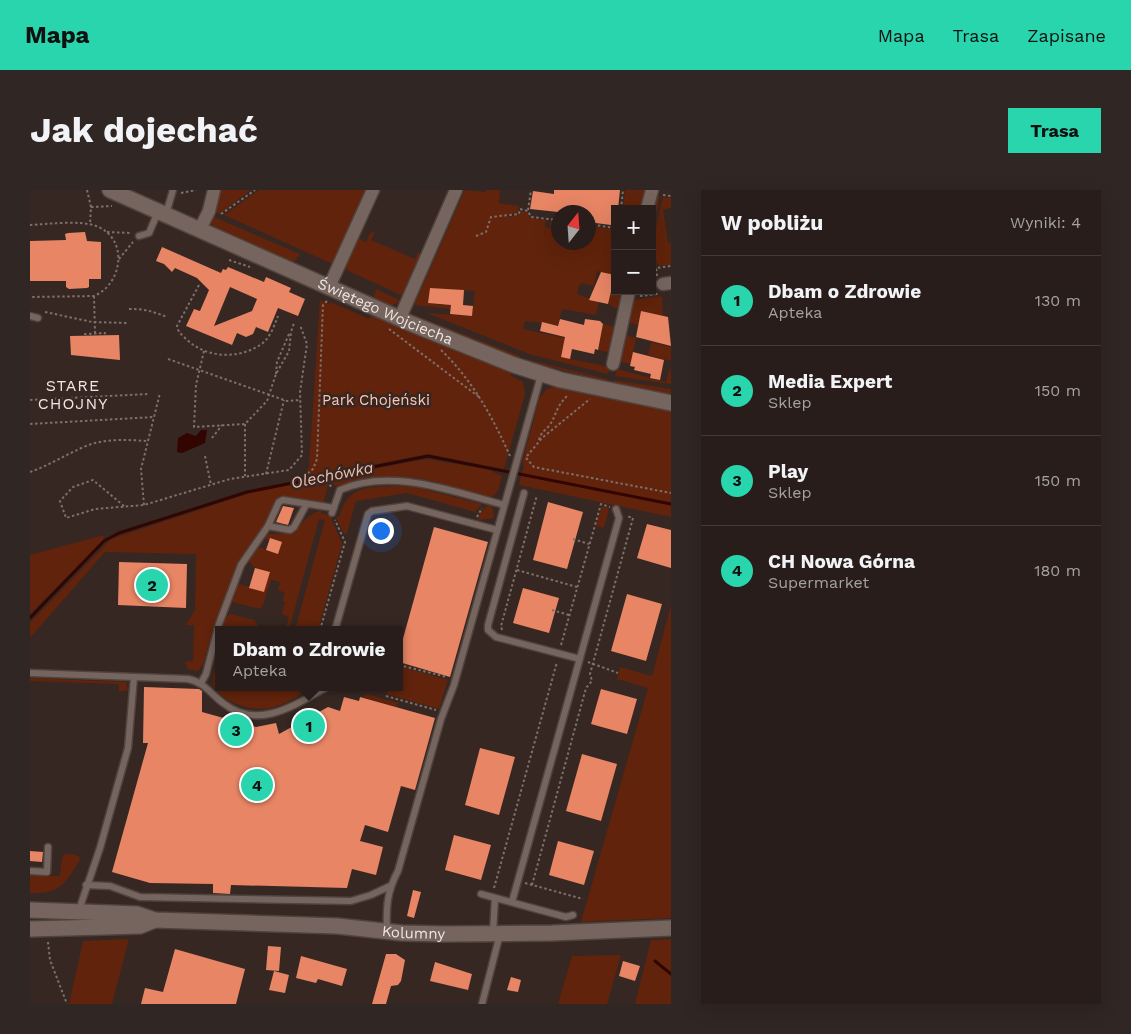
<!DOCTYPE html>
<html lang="pl">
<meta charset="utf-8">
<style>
:root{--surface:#281d1a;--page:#302623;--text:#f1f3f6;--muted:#a5a2a2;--line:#443b39;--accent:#28d5ad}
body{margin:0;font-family:"Work Sans",sans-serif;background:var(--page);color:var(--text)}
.controls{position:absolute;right:15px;top:15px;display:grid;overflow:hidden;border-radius:0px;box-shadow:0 5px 20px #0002}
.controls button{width:45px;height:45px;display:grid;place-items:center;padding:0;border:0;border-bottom:1px solid var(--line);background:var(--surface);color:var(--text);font:25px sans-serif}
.compass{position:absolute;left:521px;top:15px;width:45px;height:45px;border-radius:50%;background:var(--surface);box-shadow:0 5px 20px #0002;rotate:17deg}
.you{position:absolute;left:350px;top:340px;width:18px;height:18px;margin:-12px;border:4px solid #fff;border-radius:50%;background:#1a73e8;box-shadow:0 0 0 8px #1a73e833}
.badge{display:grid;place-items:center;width:32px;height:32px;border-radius:50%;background:var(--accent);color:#111;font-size:16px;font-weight:700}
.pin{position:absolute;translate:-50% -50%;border:2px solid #fff;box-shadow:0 1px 5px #0006}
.popup{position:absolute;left:185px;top:436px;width:188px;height:65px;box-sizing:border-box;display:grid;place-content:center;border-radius:0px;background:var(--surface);filter:drop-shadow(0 1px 4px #0005);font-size:16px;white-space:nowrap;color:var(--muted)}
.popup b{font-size:19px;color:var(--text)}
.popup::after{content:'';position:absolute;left:50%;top:100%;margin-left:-10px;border:10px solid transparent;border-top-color:var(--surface)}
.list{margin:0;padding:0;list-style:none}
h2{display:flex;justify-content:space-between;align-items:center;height:65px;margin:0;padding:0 20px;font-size:21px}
h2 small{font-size:16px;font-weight:400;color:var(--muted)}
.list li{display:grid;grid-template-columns:32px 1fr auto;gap:15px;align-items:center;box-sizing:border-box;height:90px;padding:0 20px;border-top:1px solid var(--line)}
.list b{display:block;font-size:19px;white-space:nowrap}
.list p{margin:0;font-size:16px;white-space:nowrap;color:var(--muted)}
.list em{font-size:16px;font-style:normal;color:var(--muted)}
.map{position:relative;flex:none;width:641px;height:814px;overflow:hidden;border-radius:0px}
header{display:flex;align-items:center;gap:30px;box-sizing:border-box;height:70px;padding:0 25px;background:var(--accent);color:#111}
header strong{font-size:24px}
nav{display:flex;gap:28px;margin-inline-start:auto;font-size:18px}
.intro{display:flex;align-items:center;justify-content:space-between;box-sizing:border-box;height:120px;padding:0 30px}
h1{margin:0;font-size:35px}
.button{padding:12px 22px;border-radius:0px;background:var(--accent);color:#111;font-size:18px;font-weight:700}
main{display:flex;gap:30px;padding:0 30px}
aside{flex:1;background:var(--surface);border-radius:0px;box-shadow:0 5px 20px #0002}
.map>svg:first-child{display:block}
.green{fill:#61230b}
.water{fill:#330500}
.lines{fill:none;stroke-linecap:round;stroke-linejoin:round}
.stream{stroke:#330500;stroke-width:3}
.building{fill:#e78564;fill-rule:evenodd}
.lane-casing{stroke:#4f433e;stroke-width:9}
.street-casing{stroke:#4f433e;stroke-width:15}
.secondary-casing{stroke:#4f433e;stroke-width:18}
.path{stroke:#7d706c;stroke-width:2;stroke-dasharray:2.5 2.5;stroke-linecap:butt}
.lane{stroke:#76655f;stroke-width:6}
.street{stroke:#76655f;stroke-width:12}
.secondary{stroke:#76655f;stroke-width:15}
.labels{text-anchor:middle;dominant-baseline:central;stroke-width:5;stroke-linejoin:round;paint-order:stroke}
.street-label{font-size:15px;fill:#efe5e1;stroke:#362722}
.park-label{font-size:15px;fill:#fac7b5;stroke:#362722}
.neighbourhood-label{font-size:16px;letter-spacing:1px;fill:#efe5e1;stroke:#362722}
.water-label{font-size:16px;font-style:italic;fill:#f0bdac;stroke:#362722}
</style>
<header>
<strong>Mapa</strong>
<nav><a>Mapa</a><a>Trasa</a><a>Zapisane</a></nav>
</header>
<div class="intro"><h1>Jak dojechać</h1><a class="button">Trasa</a></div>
<main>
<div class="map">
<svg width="641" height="814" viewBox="0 0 641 814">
<rect width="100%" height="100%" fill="#362722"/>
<path class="green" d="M190,0H221L189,24L186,22Z
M229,0H339L327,29H323L305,75L194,25Z
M346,0H350L328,48L336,52L340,43L345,42L341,50L385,69L388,62L391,66L373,106L312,78Z
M435,0L455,2L456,0H470L469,13L489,16L488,22L477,25V27L491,24V21L497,22L500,28L516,30L515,37L520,38V31L528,32V52H558L559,36L583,39L582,46L585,47V85L567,81L564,96L550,93L547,104L569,112L566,125L532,119L528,135L495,131L493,139L535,148L531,167L580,177L578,184L499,164L397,123L442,126L445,101L400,98L399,113L413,115L427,107L421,119L384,115Z
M595,0H619L615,19H593Z
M624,5L630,6L622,42Z
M633,7L641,8V18L633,20L638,53H641V75L629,76L622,65V55Z
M182,26L270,64L265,71L262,72L185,38L181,33Z
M346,99L371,111L361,116L348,111L344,107Z
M581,100L595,103L591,120L578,114Z
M632,106L633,126H627L611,121L608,135L598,132L603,110Z
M290,110L299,114L301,112L339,129L342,124L482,182L481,186L493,192L495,204L474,279L398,264L279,287L280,283L276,284L279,277Z
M382,124L490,166L489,169L385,128Z
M573,134L587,137L581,163L568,160Z
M595,145L606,148L601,174L590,172Z
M621,152L641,157V171L618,165Z
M496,169L577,189V191L495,171Z
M587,179L636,192L639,179H641V194L585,186Z
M584,190L641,199V204L583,193Z
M525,196L641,220V327L489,295L494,275L492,273L510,207L517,199Z
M396,269L457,279L472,286L468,301L462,307H456C435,302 414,293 392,289C363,284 334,290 306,296L299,292L280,294V291Z
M277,291L279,297L298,295L293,314L252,307L247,309L225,352L209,375L185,433L173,474L168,481L158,479L155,472L163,471L164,435H156L165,420L166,364L75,362L0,448V433L81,349L220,303Z
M367,296L385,297L452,314L445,322L377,303L326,311L317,343L314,344L306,327H309C318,295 338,297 367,296Z
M458,315L463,318L464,328L448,330L450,323Z
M572,316L579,318L574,338L566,336Z
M291,320V323L300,325L312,354L288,440H265L295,330L289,329L259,440H255L259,427L252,424L255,412L246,409L252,411L255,403L248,400L250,392L241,390L233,415L230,419L202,412L206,396L210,394L234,402L240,382L223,377L219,370L229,357L248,364L239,350L235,349L238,344L262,343L279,326Z
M74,345L73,350L0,424V365Z
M641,415V728L551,732L618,498L587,489L590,477L622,486Z
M201,424L224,430L231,440H209L192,435L195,427Z
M189,447V497H284C272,504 258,513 245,517C224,523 192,514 182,494Z
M369,476L418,490L409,519L357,504L359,497H369Z
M0,488L96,492L98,500L89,502V494L0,491Z
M337,504L368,513L367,517L332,507Z
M43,664L51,668C35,693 32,704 0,703V685L30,686L32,667L35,664Z
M99,749L82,814H39L53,751Z
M641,749V814H605L621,750Z
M591,765L577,814H528L542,766Z"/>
<path class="water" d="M171,240H177L175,253L152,263L147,262L148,248L157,243L166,246Z"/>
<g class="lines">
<path class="stream" d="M0,428L74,351L89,343L217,302L398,266L641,314
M625,771L641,784"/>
</g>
<path class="building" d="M524,0H590L588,19H585V30H581V35L558,32V22H528L500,19L503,1L524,4Z
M55,42L57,51L71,52V89H59V97L57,98L39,99L36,97V91H0V51L36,50L35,44L38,43Z
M132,57L191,83L193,79L196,80L198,77L234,92L236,87L261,98L259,102L275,109L268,126L248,118L238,142L226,137L223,144L216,147L207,143L202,155L156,136L164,119L170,121L179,100L167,88L145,78L142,82L134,74L126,71ZM200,97L227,109L222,121L184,136Z
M571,82L585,85L578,114L559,110Z
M400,98L434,100L433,115L443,116L442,126L420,124L421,115L398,113Z
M611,121L638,127L641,156L606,147Z
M530,129L554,135L555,129L570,131L573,134L568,160L565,159L564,164L542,159L540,169L531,167L535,147L510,141L512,132L528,136Z
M89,145L90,170L41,165L40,146Z
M603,162L634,170L630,190L620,188L621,184L604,180L605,177L600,176Z
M518,312L553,322L537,379L503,370Z
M253,316L264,318L258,335L246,332Z
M617,334L641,340V378L607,368Z
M404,337L458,352L420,487L369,472V463Z
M240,348L252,352L248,364L236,360Z
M89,372L157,374L156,418L88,415Z
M225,378L240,382L234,402L219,398Z
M493,398L529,408L519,443L483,433Z
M597,404L632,414L616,471L581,461Z
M114,497L169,499L172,501V522L226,537L246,533L249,544L298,517L310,521L314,507L329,511L330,507L405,528L385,600L371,596L358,642L335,635L330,651L353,657L346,685L322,679L317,698L201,695L200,704L183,703V694L120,693L82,682L118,553H113Z
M571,499L607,509L597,544L561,534Z
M450,558L485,567L469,625L435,615Z
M552,564L587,574L571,631L536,621Z
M424,645L461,655L451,690L415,680Z
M528,651L564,661L554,695L519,685Z
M0,661L13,662L12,672L0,671Z
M383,700L391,702L384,728L377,726Z
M238,756L251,757L249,781L236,780Z
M145,759L215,779L206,814H111L115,798L133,802Z
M356,764H366L375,770L371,791L368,795L361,796L356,814H342Z
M271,766L317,779L312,796L288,789L286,793L266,788Z
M593,771L610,776L605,791L589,786Z
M405,772L442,784L438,800L400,791Z
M244,781L259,785L255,803L239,800Z
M481,787L491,790L488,802L477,800Z"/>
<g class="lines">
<defs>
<path id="lane" d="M136,24L143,0
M109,46L119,43L128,22
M0,126L8,128
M494,303L458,435V440L466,447L550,469
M302,323L310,300C361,277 424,302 474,315
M238,336L260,340L264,337L276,315
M305,440L338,324L342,321L377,316L467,340
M0,483L158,489C174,492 181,504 193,513C228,541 265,515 297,497
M171,493L176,484L189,434L211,375L238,336L249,312L253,310L304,318
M0,681L17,682L18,657
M56,695L80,696L110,707L321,711L341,705L360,696
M451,704L536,727L543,725
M482,712L589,328L586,319
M48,723L70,658L98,558L104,487
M357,741C356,718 357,701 368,681L411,529L424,495L511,185
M463,743L465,708
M452,814L470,744"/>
<path id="street" d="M617,19L622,0
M170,39L179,21L184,0
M633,94L641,93
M299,97L343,0
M370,128L426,0
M583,174L599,101"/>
<g id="secondary">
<path id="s1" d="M80,0L382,134L484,175L531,190L641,213"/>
<path id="s2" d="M0,720L107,724L125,730L307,736L372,743L415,744L522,743L641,738"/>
<path d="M0,739L110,736L125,730"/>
</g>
</defs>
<use href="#lane" class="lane-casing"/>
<use href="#street" class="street-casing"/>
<use href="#secondary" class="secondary-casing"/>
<path class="path" d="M57,0L61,17L60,34
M151,3L166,0
M633,5L641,6
M61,17L82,16
M591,19L593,0
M498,20L501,0
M191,24L225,0
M558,34L585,38
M0,35C18,34 50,30 66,36C99,48 93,94 64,106L0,107
M77,42L102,43
M446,46L456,42L461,27L489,24L490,19L498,21L501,27L528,30
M89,69L103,52
M199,70L220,77
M627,86L626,78L641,76
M169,95L147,136C148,142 151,144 155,148C175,168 207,170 230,155C240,149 244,136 248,126
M582,99L585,100
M64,106L65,143
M610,106L628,104
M297,111L293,115L287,269L283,279L277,284L280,295L297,293L303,298
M99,119C116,119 121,121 137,127
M15,122L62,132L98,133
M359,139L449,207
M55,145V144L75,143L74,145
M411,160C443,191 462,226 480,266
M174,161L166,195L164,237L215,234L237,211L246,184L259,161L261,142L264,133
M138,169L257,211L270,210
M246,184L247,172L259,144
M0,210L119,204
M0,234L124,227
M215,234V286
M182,248L192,235
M509,250C511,243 513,242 518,237C526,228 525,217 538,205
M175,266L181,295
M497,266L512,248L560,209
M496,268L504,277L641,303
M0,282C20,275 37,264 56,256C75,248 99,250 118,251
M236,284L254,210
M114,315L111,279L130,203
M94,316L63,290L43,297L30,311L36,328L65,319L114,315L200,289L259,280L272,265L270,202L277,154L270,135
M447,327L452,318
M543,349L559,354
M487,380L547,397
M522,420L539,425
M290,440L315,352L305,330
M472,440L471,436L507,305
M531,455L571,314L580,317
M558,472L588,483
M369,475L417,487
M356,506L406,520
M495,693L553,709
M502,695L556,498L562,491L560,484L603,328L596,326
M464,698L527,472
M18,752L20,770L37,814"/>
<use href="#lane" class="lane"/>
<use href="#street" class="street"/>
<use href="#secondary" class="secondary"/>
</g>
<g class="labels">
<g class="street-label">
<text stroke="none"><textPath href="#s1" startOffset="301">Świętego Wojciecha</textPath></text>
<text stroke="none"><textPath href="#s2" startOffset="385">Kolumny</textPath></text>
</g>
<g class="park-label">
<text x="346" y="210">Park Chojeński</text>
</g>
<g class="neighbourhood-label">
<text x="43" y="195">STARE<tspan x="43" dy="18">CHOJNY</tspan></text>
</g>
<g class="water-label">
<text transform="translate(302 285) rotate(-11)">Olechówka</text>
</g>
</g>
</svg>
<div class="controls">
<button>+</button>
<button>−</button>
</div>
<svg class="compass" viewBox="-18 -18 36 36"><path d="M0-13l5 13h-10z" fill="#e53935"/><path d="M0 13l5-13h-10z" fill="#a5a2a2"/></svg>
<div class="you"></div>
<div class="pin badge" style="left:279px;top:536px">1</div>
<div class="popup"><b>Dbam o Zdrowie</b>Apteka</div>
<div class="pin badge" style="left:122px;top:395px">2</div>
<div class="pin badge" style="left:206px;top:540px">3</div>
<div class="pin badge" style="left:227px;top:595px">4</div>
</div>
<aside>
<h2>W pobliżu<small>Wyniki: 4</small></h2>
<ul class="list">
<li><span class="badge">1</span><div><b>Dbam o Zdrowie</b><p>Apteka</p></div><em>130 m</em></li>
<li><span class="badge">2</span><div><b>Media Expert</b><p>Sklep</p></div><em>150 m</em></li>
<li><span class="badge">3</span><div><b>Play</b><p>Sklep</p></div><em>150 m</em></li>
<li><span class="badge">4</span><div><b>CH Nowa Górna</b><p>Supermarket</p></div><em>180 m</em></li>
</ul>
</aside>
</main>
